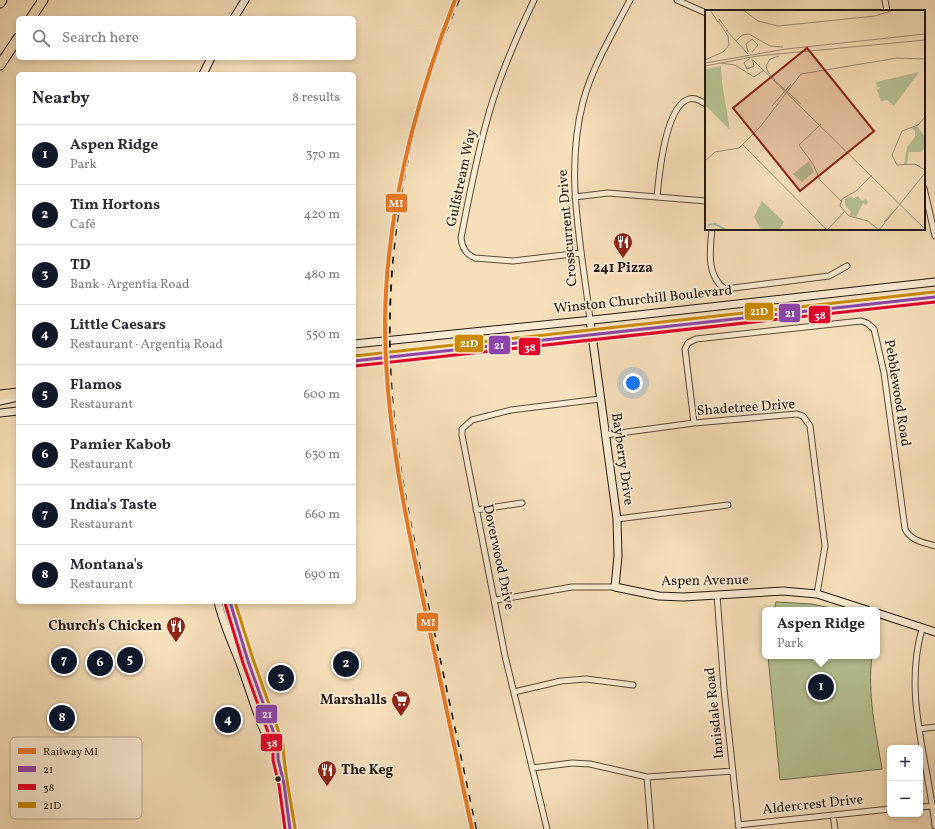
<!DOCTYPE html>
<meta charset="utf-8">
<style>
:root{--surface:#fff;--page:#f7f7f7;--text:#2b2b33;--muted:#7c7c81;--line:#e1e1e2;--accent:#111827}
body{margin:0;font-family:Vollkorn,serif;background:var(--page);color:var(--text)}
.controls{position:absolute;right:12px;bottom:12px;display:grid;overflow:hidden;border-radius:6px;box-shadow:0 2px 6px #0003}
.controls button{width:36px;height:36px;display:grid;place-items:center;padding:0;border:0;border-bottom:1px solid var(--line);background:var(--surface);color:var(--text);font:20px sans-serif}
.you{position:absolute;left:633px;top:383px;width:14px;height:14px;margin:-10px;border:3px solid #fff;border-radius:50%;background:#1a73e8;box-shadow:0 0 0 6px #1a73e833}
.badge{display:grid;place-items:center;width:26px;height:26px;border-radius:50%;background:var(--accent);color:#fff;font-size:13px;font-weight:700}
.pin{position:absolute;translate:-50% -50%;border:2px solid #fff;box-shadow:0 1px 4px #0006}
.popup{position:absolute;left:762px;top:607px;width:118px;height:52px;box-sizing:border-box;display:grid;place-content:center;border-radius:6px;background:var(--surface);filter:drop-shadow(0 1px 3px #0005);font-size:13px;white-space:nowrap;color:var(--muted)}
.popup b{font-size:15px;color:var(--text)}
.popup::after{content:'';position:absolute;left:50%;top:100%;margin-left:-8px;border:8px solid transparent;border-top-color:var(--surface)}
.list{margin:0;padding:0;list-style:none}
h2{display:flex;justify-content:space-between;align-items:center;height:52px;margin:0;padding:0 16px;font-size:17px}
h2 small{font-size:13px;font-weight:400;color:var(--muted)}
.list li{display:grid;grid-template-columns:26px 1fr auto;gap:12px;align-items:center;box-sizing:border-box;height:60px;padding:0 16px;border-top:1px solid var(--line)}
.list b{display:block;font-size:15px;white-space:nowrap}
.list p{margin:0;font-size:13px;white-space:nowrap;color:var(--muted)}
.list em{font-size:13px;font-style:normal;color:var(--muted)}
.icon{flex:none;width:22px;height:22px;fill:none;stroke:currentColor;stroke-width:2;stroke-linecap:round;stroke-linejoin:round}
.map{position:relative;flex:none;width:935px;height:829px;overflow:hidden}
.search{position:absolute;background:var(--surface);box-shadow:0 2px 6px #0003;left:16px;top:16px;width:340px;height:44px;display:flex;align-items:center;gap:10px;box-sizing:border-box;padding:0 14px;border-radius:6px;color:var(--muted);font-size:15px}
.panel{position:absolute;background:var(--surface);box-shadow:0 2px 6px #0003;left:16px;top:72px;width:340px;height:532px;border-radius:6px}
.map>svg:first-child{display:block}
.green{fill:#b6c395;stroke:#6c6e53}
.lines{fill:none;stroke-linecap:round;stroke-linejoin:round}
.street-casing{stroke:#574a3c;stroke-width:7}
.secondary-casing{stroke:#221811;stroke-width:9}
.highway-casing{stroke:#221811;stroke-width:11}
.street{stroke:#f9ebd3;stroke-width:5}
.secondary{stroke:#f9ebd3;stroke-width:7}
.highway{stroke:#f6e0bb;stroke-width:9}
.rail{stroke:#221811;stroke-width:2;stroke-dasharray:7 7;stroke-linecap:butt}
.bus-1-casing{stroke:#f9ebd3;stroke-width:6}
.bus-2-casing{stroke:#f9ebd3;stroke-width:6}
.bus-3-casing{stroke:#f9ebd3;stroke-width:6}
.bus-1{stroke:#8e44ad;stroke-width:3}
.bus-2{stroke:#e4002b;stroke-width:3}
.bus-3{stroke:#cc8a03;stroke-width:3}
.rail-1-casing{stroke:#f9ebd3;stroke-width:7}
.rail-1{stroke:#ea7a24;stroke-width:4}
.bus-dot{fill:#221811;stroke:#f9ebd3;stroke-width:1.5}
.labels{text-anchor:middle;dominant-baseline:central;stroke-width:4;stroke-linejoin:round;paint-order:stroke}
.street-label{font-size:14px;fill:#221811;stroke:#f9ebd3}
.poi-label{font-size:14px;font-weight:bold;fill:#221811;stroke:#f9ebd3;text-anchor:end}
.inset-river{fill:none;stroke:#9dbdb3;stroke-width:2}
.inset-road{fill:none;stroke:#a19077;stroke-width:1}
.view{fill:#8f2418;fill-opacity:0.15;stroke:#8f2418;stroke-width:2}
.inset-edge{fill:none;stroke:#221811;stroke-width:2}
.key{fill:#f9ebd3;stroke:#b8ac99;stroke-width:1}
.key-label{font-size:11px;fill:#221811}
.line-badge{stroke:#f9ebd3;stroke-width:1.5}
.badge-label{font-size:11px;text-anchor:middle;font-weight:bold;fill:#fff}
</style>
<div class="map">
<svg width="935" height="829" viewBox="0 0 935 829">
<rect width="100%" height="100%" fill="#f6e0bb"/>
<filter id="stains"><feTurbulence type="fractalNoise" baseFrequency=".005" numOctaves="4"/><feColorMatrix values="0 0 0 0 .2 0 0 0 0 .09 0 0 0 0 .02 0 0 0 .5 -.17"/></filter>
<radialGradient id="worn" r=".72"><stop offset=".6" stop-color="#630" stop-opacity="0"/><stop offset="1" stop-color="#630" stop-opacity=".3"/></radialGradient>
<path class="green" d="M776,602L812,604L840,610H774Z
M768,656H872C867,694 876,732 882,769L780,780Z"/>
<g class="lines">
<defs>
<path id="street" d="M534,0C517,36 500,74 489,113C477,154 469,196 461,238C462,247 465,254 475,258L513,261L581,253
M677,0L706,13
M885,0L887,11
M924,188L935,236
M657,196C659,176 665,106 689,99C695,97 700,101 706,104
M575,197L608,193L706,201
M712,229C710,250 706,276 725,289L829,276L847,266
M590,320C582,247 564,175 583,102C592,67 613,33 630,0
M694,423L685,349L688,343L696,339L861,321L867,323L874,329L884,373L905,529C911,541 923,542 935,546
M605,435L694,423L797,414L803,416L810,426L825,546L817,594
M476,510L522,503
M617,519L728,505
M717,595L724,689L739,829
M496,600L572,587H615
M922,629C903,695 928,760 935,826
M514,692L561,681L586,679L633,685
M919,729L935,727
M532,768L572,763L590,764L647,777L733,771
M647,777L651,829
M920,807L933,806
M833,815L835,829
M738,825L890,809
M547,829L505,656L462,435V429L472,420L511,410L600,399"/>
<path id="secondary" d="M234,18L245,0
M203,74L211,58
M590,320L617,519L618,556L615,587L659,596L683,597L783,591L817,594L867,610
M354,344L602,319L935,282
M354,361L935,297
M0,401L18,397
M0,413L18,411
M218,602C223,623 232,643 240,663C252,695 260,729 278,758
M230,602L248,661L278,745V759L284,784L290,829
M877,613L935,632"/>
<path id="highway" d="M0,3L2,0
M31,18L43,0
M0,65L18,38
M0,395L18,393"/>
</defs>
<use href="#street" class="street-casing"/>
<use href="#secondary" class="secondary-casing"/>
<use href="#highway" class="highway-casing"/>
<use href="#street" class="street"/>
<use href="#secondary" class="secondary"/>
<use href="#highway" class="highway"/>
<path class="rail" d="M459,0C405,124 382,259 392,395C397,464 412,532 427,600C444,676 460,753 476,829"/>
<defs>
<path id="bus-1" d="M354,361L935,297
M230,602L248,661L278,745V759L284,784L290,829"/>
<path id="bus-2" d="M355,366L935,302
M225,603L243,663L273,746V760L279,785L285,829"/>
<path id="bus-3" d="M354,356L934,292
M235,602L253,659L283,744C284,771 291,801 295,828"/>
</defs>
<use href="#bus-1" class="bus-1-casing"/>
<use href="#bus-2" class="bus-2-casing"/>
<use href="#bus-3" class="bus-3-casing"/>
<use href="#bus-1" class="bus-1"/>
<use href="#bus-2" class="bus-2"/>
<use href="#bus-3" class="bus-3"/>
<defs>
<path id="rail-1" d="M455,0C415,103 386,211 385,322C385,418 404,511 424,604C440,679 456,754 472,829"/>
</defs>
<use href="#rail-1" class="rail-1-casing"/>
<use href="#rail-1" class="rail-1"/>
</g>
<defs>
<symbol id="restaurant-pin" viewBox="-11 -11 22 30"><path d="M0 17L-7.5 6A9.5 9.5 0 1 1 7.5 6Z" fill="#8f2418" stroke="#f9ebd3"/><path d="M-5-6h1v4h1v-4h1v4h1v-4h1v5L-1.5 .5V6h-2V.5L-5-1ZM5-6V6H3V1.5H1.5Q1.5-4 5-6Z" fill="#fff"/></symbol>
<symbol id="supermarket-pin" viewBox="-11 -11 22 30"><path d="M0 17L-7.5 6A9.5 9.5 0 1 1 7.5 6Z" fill="#8f2418" stroke="#f9ebd3"/><path d="M-6-5.5h2.5l.6 2H6L4.5 2H-2.5L-4.4-4H-6ZM-1.5 3.2a1.3 1.3 0 1 0 .1 0ZM3 3.2a1.3 1.3 0 1 0 .1 0Z" fill="#fff"/></symbol>
</defs>
<g fill-rule="evenodd">
<use href="#restaurant-pin" x="612" y="231" width="22" height="30"/>
<use href="#restaurant-pin" x="165" y="615" width="22" height="30"/>
<use href="#supermarket-pin" x="390" y="689" width="22" height="30"/>
<use href="#restaurant-pin" x="316" y="759" width="22" height="30"/>
</g>
<circle class="bus-dot" cx="278" cy="779" r="3.5"/>
<g class="labels">
<g class="street-label">
<text transform="translate(462 178) rotate(-78)">Gulfstream Way</text>
<text transform="translate(568 228) rotate(-95)">Crosscurrent Drive</text>
<text transform="translate(643 300) rotate(-6)">Winston Churchill Boulevard</text>
<text transform="translate(897 393) rotate(81)">Pebblewood Road</text>
<text transform="translate(746 408) rotate(-4)">Shadetree Drive</text>
<text transform="translate(622 459) rotate(82)">Bayberry Drive</text>
<text transform="translate(498 557) rotate(78)">Doverwood Drive</text>
<text transform="translate(705 581) rotate(-1)">Aspen Avenue</text>
<text transform="translate(715 713) rotate(-96)">Innisdale Road</text>
<text transform="translate(813 805) rotate(-6)">Aldercrest Drive</text>
</g>
<g class="poi-label">
<text x="623" y="268" text-anchor="middle">241 Pizza</text>
<text x="162" y="626">Church's Chicken</text>
<text x="387" y="700">Marshalls</text>
<text x="341" y="770" text-anchor="start">The Keg</text>
</g>
</g>
<g transform="translate(705 10)">
<rect width="220" height="220" fill="#f6e0bb"/>
<path d="M16,56L17,73L25,120L0,95V59ZM214,62L189,96L182,90L176,91L172,80L176,77H172L171,72ZM212,116L220,127V138L216,142H204L202,154L199,155L202,137L210,127V121L206,118ZM104,151L109,162L97,172L88,164ZM147,186L148,189L153,186L157,191L161,189L163,192L161,195L158,193L151,207L144,205L146,202L140,195V189ZM57,191L79,212L74,220H56L54,216L49,207Z" fill="#b6c395"/>
<path class="inset-river" d="M3,215L10,214L21,220"/>
<path class="inset-road" d="M5,0L13,12M38,0L53,11L73,16L170,6L189,0M14,9L23,21M21,20L43,44M31,31L37,25L44,24L65,36L78,37M43,42L41,34L47,29L53,35L47,42M45,48L39,53L42,59L49,56L47,49M0,50L18,42L24,35L23,26L13,11M48,50L220,219M0,53L81,39L220,24M16,53L30,55L49,67L59,60M0,56L52,46L220,30M69,70L96,94M70,70L63,62L61,56L65,49L74,46M67,96L86,74M220,107L213,115L197,121L187,145L192,155L210,154L220,160M116,114L94,135L108,154L115,170L136,191M38,135L122,220M34,138L55,117L96,64L192,48L220,49M0,151L10,142L34,138M167,165L151,181L137,189L135,196L144,206L163,211L174,220M179,212L189,201M122,220L139,202M174,220L220,163"/>
<path class="view" d="M102,38L169,121L95,181L28,98Z"/>
<rect width="220" height="220" class="inset-edge"/>
</g>
<rect x="10" y="737" width="132" height="82" rx="6" class="key"/>
<rect x="18" y="748" width="18" height="6" fill="#ea7a24"/>
<rect x="18" y="766" width="18" height="6" fill="#8e44ad"/>
<rect x="18" y="784" width="18" height="6" fill="#e4002b"/>
<rect x="18" y="802" width="18" height="6" fill="#cc8a03"/>
<g class="key-label">
<text x="43" y="755">Railway MI</text>
<text x="43" y="773">21</text>
<text x="43" y="791">38</text>
<text x="43" y="809">21D</text>
</g>
<g class="line-badge">
<rect x="385" y="193" width="23" height="20" rx="4" fill="#ea7a24"/>
<rect x="744" y="302" width="30" height="19" rx="4" fill="#cc8a03"/>
<rect x="778" y="303" width="23" height="20" rx="4" fill="#8e44ad"/>
<rect x="808" y="305" width="23" height="19" rx="4" fill="#e4002b"/>
<rect x="454" y="334" width="30" height="19" rx="4" fill="#cc8a03"/>
<rect x="488" y="335" width="23" height="20" rx="4" fill="#8e44ad"/>
<rect x="518" y="337" width="23" height="19" rx="4" fill="#e4002b"/>
<rect x="416" y="612" width="23" height="20" rx="4" fill="#ea7a24"/>
<rect x="255" y="704" width="23" height="20" rx="4" fill="#8e44ad"/>
<rect x="260" y="733" width="23" height="19" rx="4" fill="#e4002b"/>
</g>
<g class="badge-label">
<text x="396" y="207">MI</text>
<text x="759" y="315">21D</text>
<text x="790" y="317">21</text>
<text x="820" y="319">38</text>
<text x="469" y="347">21D</text>
<text x="499" y="349">21</text>
<text x="530" y="351">38</text>
<text x="428" y="626">MI</text>
<text x="267" y="718">21</text>
<text x="272" y="747">38</text>
</g>
<rect width="100%" height="100%" filter="url(#stains)"/>
<rect width="100%" height="100%" fill="url(#worn)"/>
</svg>
<div class="controls">
<button>+</button>
<button>−</button>
</div>
<div class="you"></div>
<div class="pin badge" style="left:821px;top:687px">1</div>
<div class="popup"><b>Aspen Ridge</b>Park</div>
<div class="pin badge" style="left:346px;top:664px">2</div>
<div class="pin badge" style="left:281px;top:678px">3</div>
<div class="pin badge" style="left:228px;top:720px">4</div>
<div class="pin badge" style="left:130px;top:660px">5</div>
<div class="pin badge" style="left:100px;top:663px">6</div>
<div class="pin badge" style="left:64px;top:661px">7</div>
<div class="pin badge" style="left:62px;top:718px">8</div>
<div class="search"><svg class="icon" aria-label="search" viewBox="0 0 24 24"><circle cx="10" cy="10" r="6"/><path d="M15 15l6 6"/></svg>Search here</div>
<section class="panel">
<h2>Nearby<small>8 results</small></h2>
<ul class="list">
<li><span class="badge">1</span><div><b>Aspen Ridge</b><p>Park</p></div><em>370 m</em></li>
<li><span class="badge">2</span><div><b>Tim Hortons</b><p>Café</p></div><em>420 m</em></li>
<li><span class="badge">3</span><div><b>TD</b><p>Bank · Argentia Road</p></div><em>480 m</em></li>
<li><span class="badge">4</span><div><b>Little Caesars</b><p>Restaurant · Argentia Road</p></div><em>550 m</em></li>
<li><span class="badge">5</span><div><b>Flamos</b><p>Restaurant</p></div><em>600 m</em></li>
<li><span class="badge">6</span><div><b>Pamier Kabob</b><p>Restaurant</p></div><em>630 m</em></li>
<li><span class="badge">7</span><div><b>India's Taste</b><p>Restaurant</p></div><em>660 m</em></li>
<li><span class="badge">8</span><div><b>Montana's</b><p>Restaurant</p></div><em>690 m</em></li>
</ul>
</section>
</div>
